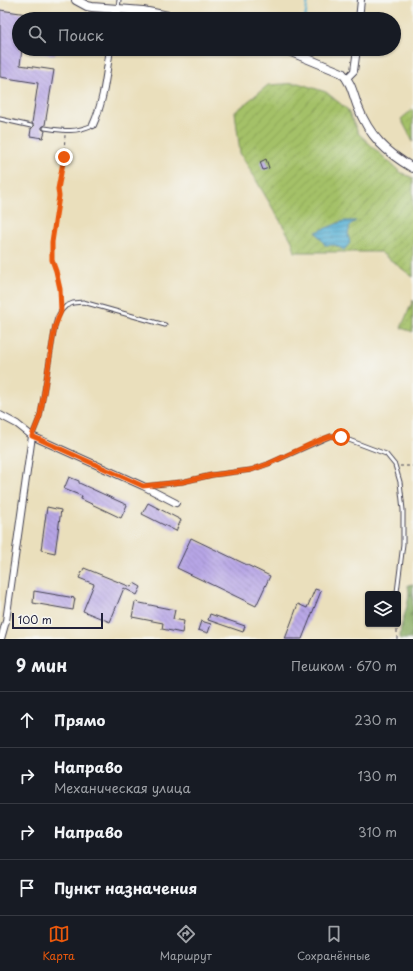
<!DOCTYPE html>
<html lang="ru">
<meta charset="utf-8">
<style>
:root{--surface:#171b24;--page:#242831;--text:#f1f3f6;--muted:#9ea1a6;--line:#363941;--accent:#ea580c}
body{margin:0;font-family:"Playpen Sans",sans-serif;background:var(--page);color:var(--text)}
.controls{position:absolute;right:12px;bottom:12px;display:grid;overflow:hidden;border-radius:4px;box-shadow:0 1px 3px #0004}
.controls button{width:36px;height:36px;display:grid;place-items:center;padding:0;border:0;border-bottom:1px solid var(--line);background:var(--surface);color:var(--text);font:20px sans-serif}
.scale{position:absolute;left:12px;bottom:10px;width:91px;box-sizing:border-box;padding-left:4px;border:2px solid #22223b;border-top:0;font-size:11px;line-height:14px;white-space:nowrap;color:#22223b;-webkit-text-stroke:3px #f6f6f2;paint-order:stroke}
.stop{position:absolute;width:12px;height:12px;margin:-9px;border:3px solid #ea580c;border-radius:50%;background:#fff}
.stop.end{background:#ea580c;border-color:#fff;box-shadow:0 1px 4px #0008}
.list{margin:0;padding:0;list-style:none}
h2{display:flex;justify-content:space-between;align-items:center;height:52px;margin:0;padding:0 16px;font-size:17px}
h2 small{font-size:13px;font-weight:400;color:var(--muted)}
.list li{display:grid;grid-template-columns:26px 1fr auto;gap:12px;align-items:center;box-sizing:border-box;height:56px;padding:0 16px;border-top:1px solid var(--line)}
.list b{display:block;font-size:15px;white-space:nowrap}
.list p{margin:0;font-size:13px;white-space:nowrap;color:var(--muted)}
.list em{font-size:13px;font-style:normal;color:var(--muted)}
.icon{flex:none;width:22px;height:22px;fill:none;stroke:currentColor;stroke-width:2;stroke-linecap:round;stroke-linejoin:round}
.map{position:relative;flex:none;width:413px;height:639px;overflow:hidden}
.search{position:absolute;background:var(--surface);box-shadow:0 1px 3px #0004;left:12px;right:12px;top:12px;height:44px;display:flex;align-items:center;gap:10px;box-sizing:border-box;padding:0 14px;border-radius:22px;color:var(--muted);font-size:15px}
.sheet{height:276px;background:var(--surface)}
nav{display:flex;justify-content:space-around;align-items:center;box-sizing:border-box;height:56px;border-top:1px solid var(--line);background:var(--surface);font-size:11px;color:var(--muted)}
nav a{display:grid;justify-items:center;gap:2px}
nav .on{color:var(--accent)}
.map>svg:first-child{display:block}
.forest{fill:url(#forest-firs);stroke:#52644c}
.garden{fill:url(#garden-furrows);stroke:#637252}
.water{fill:url(#water-rules);stroke:#3c6988}
.lines{fill:none;stroke-linecap:round;stroke-linejoin:round}
.stream{stroke:#57b0d4;stroke-width:2}
.building{fill:url(#building-back-hatch)}
.service-casing{stroke:#403e4e;stroke-width:5}
.minor-casing{stroke:#403e4e;stroke-width:8}
.tertiary-casing{stroke:#403e4e;stroke-width:10}
.path{stroke:#403e4e;stroke-width:1;stroke-dasharray:3 3;stroke-linecap:butt}
.service{stroke:#fff;stroke-width:3}
.minor{stroke:#fff;stroke-width:6}
.tertiary{stroke:#fff;stroke-width:8}
.route{stroke:#ea580c;stroke-width:5}
</style>
<div class="map">
<svg width="413" height="639" viewBox="0 0 413 639">
<defs>
<pattern id="forest-firs" width="22" height="20" patternUnits="userSpaceOnUse"><rect width="22" height="20" fill="#83a75c"/><path d="M5 1l3.5 6h-7zM16 11l3.5 6h-7z" fill="#6b884d"/></pattern>
<pattern id="garden-furrows" width="10" height="10" patternUnits="userSpaceOnUse"><rect width="10" height="10" fill="#a4c168"/><path d="M-1 1l2-2M0 10L10 0M9 11l2-2" fill="none" stroke="#859c57"/></pattern>
<pattern id="water-rules" width="6" height="5" patternUnits="userSpaceOnUse"><rect width="6" height="5" fill="#57b0d4"/><path d="M0 2.5h6" fill="none" stroke="#488fad"/></pattern>
<pattern id="building-back-hatch" width="6" height="6" patternUnits="userSpaceOnUse"><rect width="6" height="6" fill="#b7a6e6"/><path d="M-1 5l2 2M0 0l6 6M5-1l2 2" fill="none" stroke="#9487bc"/></pattern>
</defs>
<rect width="100%" height="100%" fill="#f6f6f2"/>
<filter id="ink" filterUnits="userSpaceOnUse"><feTurbulence type="fractalNoise" baseFrequency=".025" numOctaves="2"/><feDisplacementMap in="SourceGraphic" scale="8" xChannelSelector="R" yChannelSelector="G"/><feConvolveMatrix kernelMatrix="1 2 1 2 8 2 1 2 1" color-interpolation-filters="sRGB"/></filter>
<filter id="wash" filterUnits="userSpaceOnUse"><feTurbulence type="fractalNoise" baseFrequency=".012" numOctaves="4" result="noise"/><feDisplacementMap in="SourceGraphic" scale="16" xChannelSelector="R" yChannelSelector="G"/><feGaussianBlur stdDeviation="0.9" result="paint"/><feColorMatrix in="noise" values="0 0 0 0 0 0 0 0 0 0 0 0 0 0 0 0 0 1.4 0 .05"/><feComposite in="paint" operator="in"/></filter>
<g filter="url(#wash)">
<rect width="100%" height="100%" fill="#eadfbc"/>
<path class="forest" d="M413,584V639H400C399,621 412,604 408,585Z"/>
<path class="garden" d="M298,83L326,92L347,109L359,134L400,172L413,178V277L380,252H295L292,241L240,153L235,112L268,85Z
M413,109V142L401,119Z
M413,300V332L401,328Z"/>
<path class="water" d="M344,221H356L350,225L348,235L350,243L344,250L335,245H325L316,232Z"/>
<g class="lines">
<path class="stream" d="M305,19L308,0"/>
</g>
<g id="blocks">
<path class="building" d="M0,10L27,14L26,19H19V49H22L20,65L54,70L45,125L42,127V129L45,131L43,138L30,136L31,129L34,126L32,123L38,83L0,77Z
M35,49H56L55,55L35,52Z
M266,159L269,168L263,170L260,162Z
M69,477L79,481V483L127,505L121,518L81,499L82,496L64,489Z
M148,503L181,520L176,531L142,514Z
M47,507L61,510L55,553L41,550Z
M191,538L270,576L256,606L177,568Z
M84,568L131,587L134,583L141,587L137,595L124,588L110,622L83,611L94,584L79,578Z
M315,589L321,591L302,639H285L298,604L307,608Z
M34,591L75,598L73,610L33,603Z
M135,602L175,610L173,619L184,621L182,633L162,629L163,623L132,617Z
M210,614L245,626L243,632L208,620Z
M201,621L211,624L208,633L198,630Z"/>
</g>
</g>
<g filter="url(#ink)">
<use href="#blocks" fill-opacity="0" stroke="#403e4e" stroke-width="1"/>
<g class="lines">
<defs>
<path id="service" d="M118,8L119,0
M0,119L31,126
M45,128C65,131 74,133 93,125
M32,436L40,416L55,326L57,318L61,311L66,306L73,303L83,302L165,325
M145,486L182,482L212,475L251,470L268,464L331,436L341,437L386,454L395,465L400,482L403,510V544L397,592L394,594"/>
<path id="minor" d="M114,19L115,9
M359,19L361,0
M347,78L354,71L357,49
M93,125C104,101 106,75 110,49
M0,415L17,424L32,436L143,486L176,503
M1,639L6,621L32,436"/>
<path id="tertiary" d="M76,0L87,6L92,7L143,11L183,19
M284,49L342,73C352,83 353,95 358,107C369,136 387,153 413,168"/>
</defs>
<use href="#service" class="service-casing"/>
<use href="#minor" class="minor-casing"/>
<use href="#tertiary" class="tertiary-casing"/>
<path class="path" d="M61,304C62,289 56,275 53,261C49,247 56,211 59,196L58,189L64,157L65,135
M400,466H413
M397,639V624"/>
<use href="#service" class="service"/>
<use href="#minor" class="minor"/>
<use href="#tertiary" class="tertiary"/>
</g>
</g>
<g class="lines" filter="url(#ink)">
<path class="route" d="M64,157L58,189L59,196L52,242V260L56,271L60,289L61,311L55,326L40,416L32,436L143,486L182,482L212,475L251,470L268,464L322,439L331,436L341,437"/>
</g>
</svg>
<div class="controls">
<button><svg class="icon" aria-label="layers" viewBox="0 0 24 24"><path d="M12 4l9 5-9 5-9-5zM3 14l9 5 9-5"/></svg></button>
</div>
<div class="scale">100 m</div>
<div class="stop" style="left:341px;top:437px"></div>
<div class="stop end" style="left:64px;top:157px"></div>
<div class="search"><svg class="icon" aria-label="search" viewBox="0 0 24 24"><circle cx="10" cy="10" r="6"/><path d="M15 15l6 6"/></svg>Поиск</div>
</div>
<section class="sheet">
<h2>9 мин<small>Пешком · 670 m</small></h2>
<ul class="list">
<li><svg class="icon" aria-label="ahead" viewBox="0 0 24 24"><path d="M12 20V5M6 11l6-6 6 6"/></svg><div><b>Прямо</b></div><em>230 m</em></li>
<li><svg class="icon" aria-label="right" viewBox="0 0 24 24"><path d="M7 20v-9h11M14 6l5 5-5 5"/></svg><div><b>Направо</b><p>Механическая улица</p></div><em>130 m</em></li>
<li><svg class="icon" aria-label="right" viewBox="0 0 24 24"><path d="M7 20v-9h11M14 6l5 5-5 5"/></svg><div><b>Направо</b></div><em>310 m</em></li>
<li><svg class="icon" aria-label="arrive" viewBox="0 0 24 24"><path d="M6 21V4h12l-3 4 3 4H6"/></svg><div><b>Пункт назначения</b></div></li>
</ul>
</section>
<nav>
<a class="on"><svg class="icon" aria-label="map" viewBox="0 0 24 24"><path d="M3 6l6-2 6 2 6-2v14l-6 2-6-2-6 2zM9 4v14M15 6v14"/></svg>Карта</a>
<a><svg class="icon" aria-label="directions" viewBox="0 0 24 24"><path d="M12 3l9 9-9 9-9-9zM9 14v-3h6M13 9l2 2-2 2"/></svg>Маршрут</a>
<a><svg class="icon" aria-label="saved" viewBox="0 0 24 24"><path d="M7 4h10v16l-5-4-5 4z"/></svg>Сохранённые</a>
</nav>
